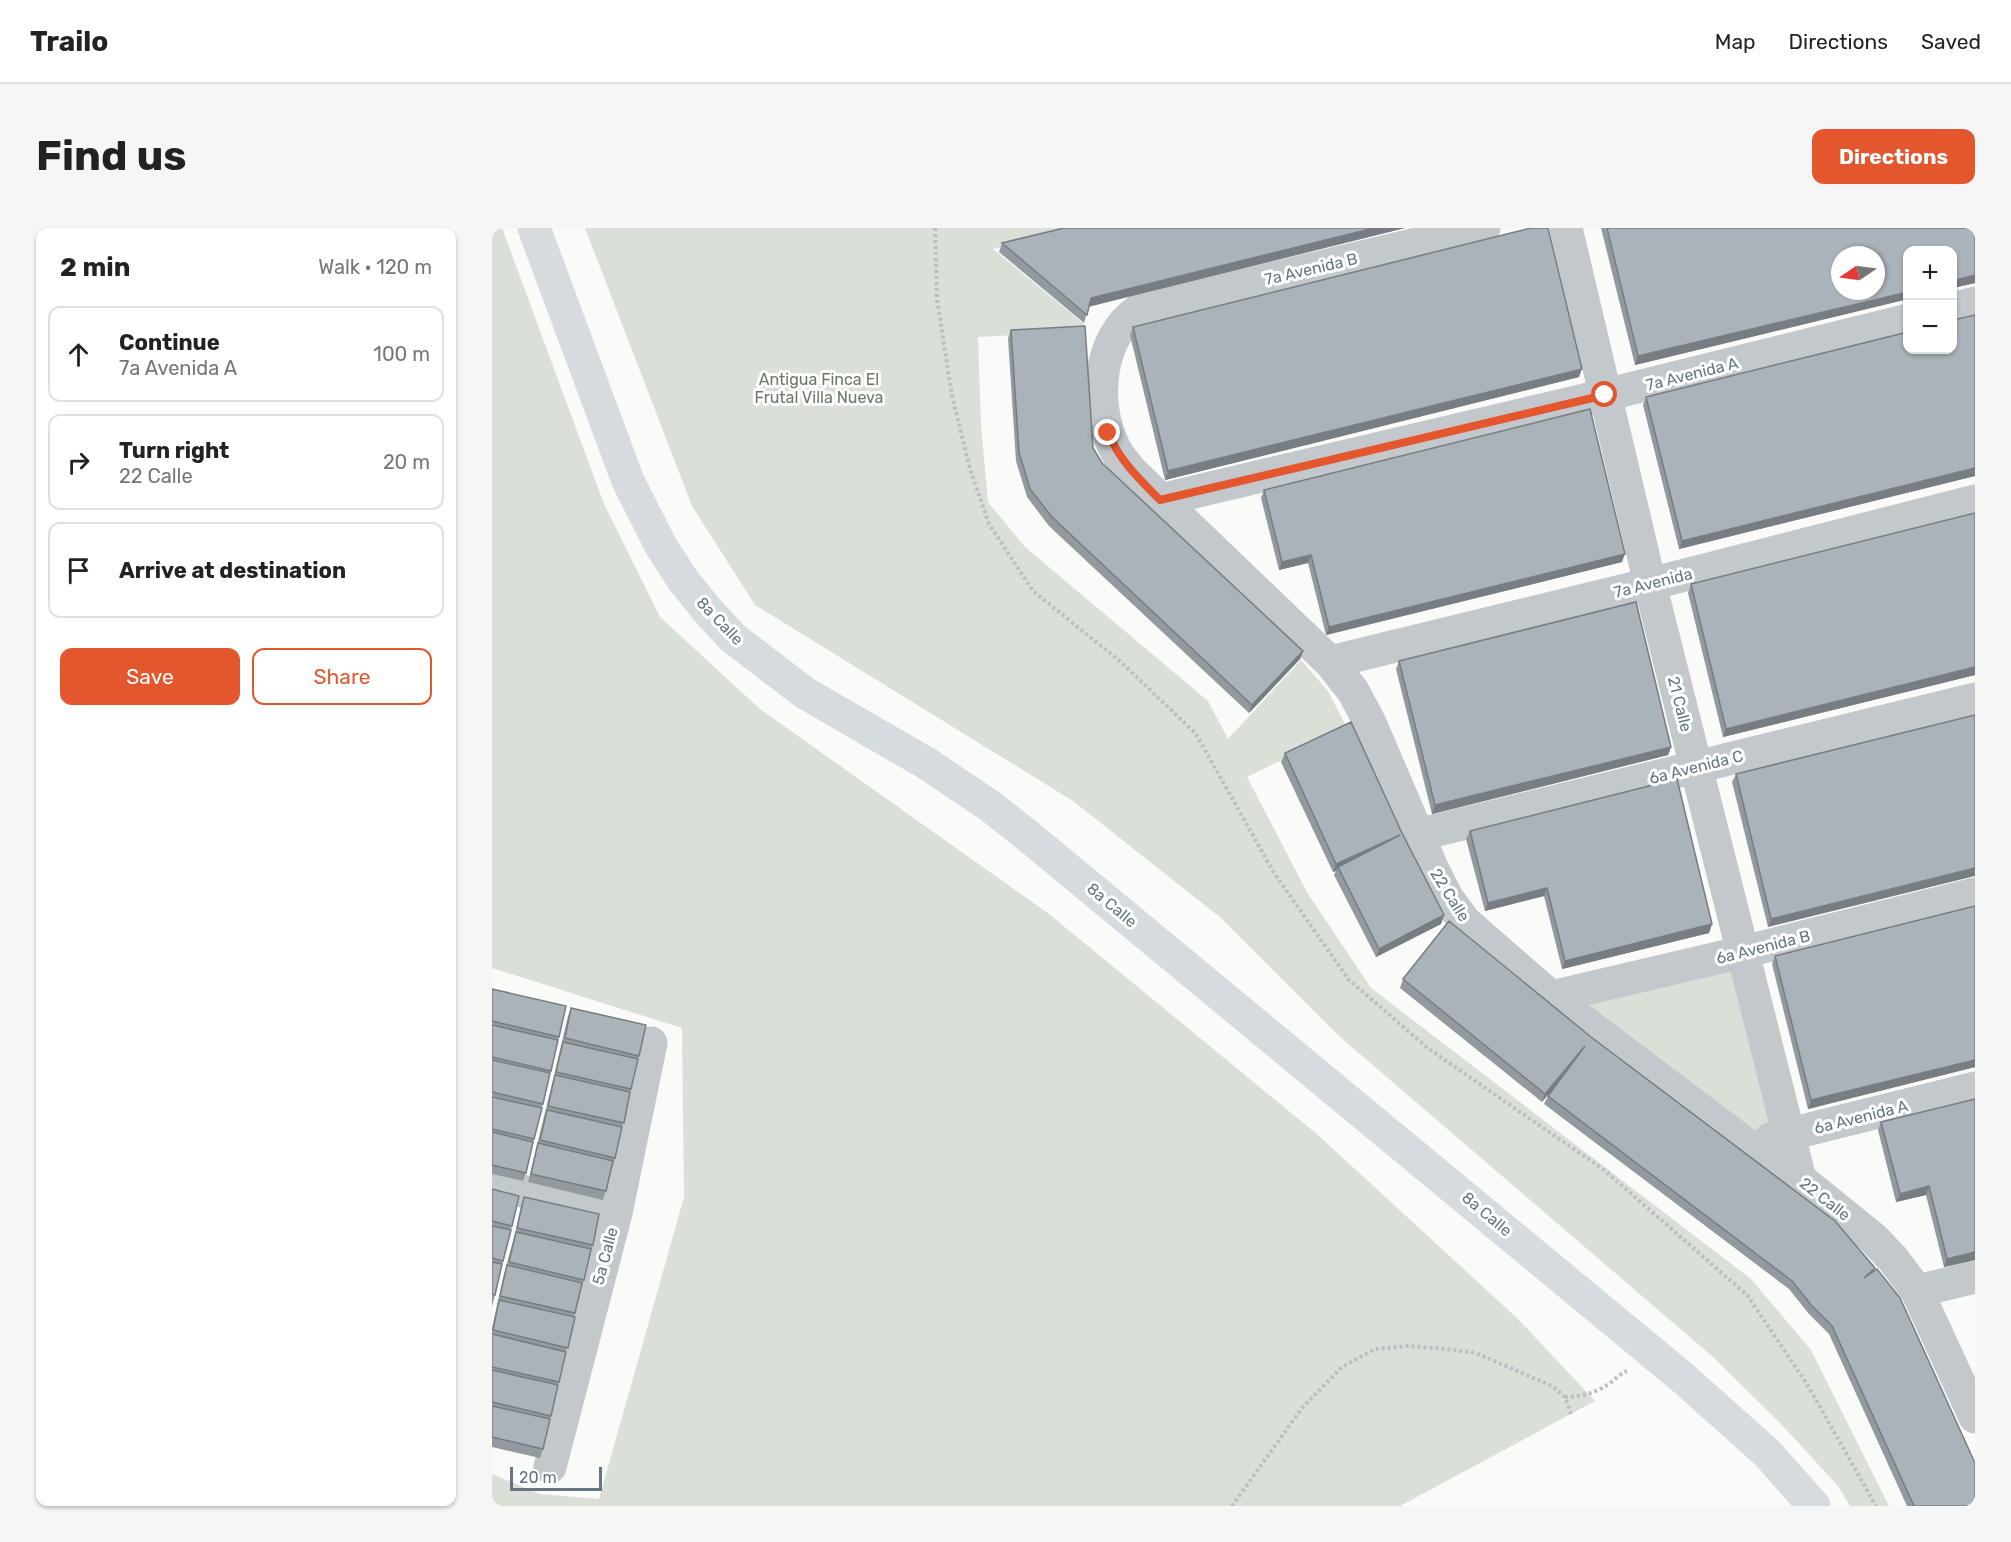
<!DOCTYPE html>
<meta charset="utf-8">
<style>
:root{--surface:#fff;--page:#f6f6f6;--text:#222;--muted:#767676;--line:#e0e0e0;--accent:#e4572e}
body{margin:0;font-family:Rubik,sans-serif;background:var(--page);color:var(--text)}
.controls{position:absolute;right:18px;top:18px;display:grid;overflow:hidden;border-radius:12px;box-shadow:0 2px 4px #0004}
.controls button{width:54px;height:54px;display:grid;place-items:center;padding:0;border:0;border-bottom:2px solid var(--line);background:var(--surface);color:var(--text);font:30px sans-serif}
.compass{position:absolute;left:1339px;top:18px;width:54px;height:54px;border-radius:50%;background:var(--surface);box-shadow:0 2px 4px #0004;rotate:257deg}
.scale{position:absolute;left:18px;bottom:15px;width:92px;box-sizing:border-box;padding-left:6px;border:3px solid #657683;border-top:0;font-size:16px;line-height:21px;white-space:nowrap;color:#657683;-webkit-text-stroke:4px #fff;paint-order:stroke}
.stop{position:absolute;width:18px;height:18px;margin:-14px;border:4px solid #e4572e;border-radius:50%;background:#fff}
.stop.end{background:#e4572e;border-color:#fff;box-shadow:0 2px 6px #0008}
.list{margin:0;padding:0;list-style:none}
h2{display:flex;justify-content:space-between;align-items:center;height:78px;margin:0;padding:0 24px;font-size:26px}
h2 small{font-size:20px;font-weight:400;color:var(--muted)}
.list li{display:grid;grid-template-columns:39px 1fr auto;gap:18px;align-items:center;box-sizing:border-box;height:96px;margin:0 12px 12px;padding:0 12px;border:2px solid var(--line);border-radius:12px}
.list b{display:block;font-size:22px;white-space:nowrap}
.list p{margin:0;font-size:20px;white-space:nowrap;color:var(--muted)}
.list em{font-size:20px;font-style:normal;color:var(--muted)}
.actions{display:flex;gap:12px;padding:18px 24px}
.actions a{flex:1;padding:14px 0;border:2px solid var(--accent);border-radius:12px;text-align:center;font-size:21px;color:var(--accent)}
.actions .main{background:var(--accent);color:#fff}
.icon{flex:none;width:33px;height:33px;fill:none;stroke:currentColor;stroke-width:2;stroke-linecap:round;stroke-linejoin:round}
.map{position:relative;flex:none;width:1483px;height:1278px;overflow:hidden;border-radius:12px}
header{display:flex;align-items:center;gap:36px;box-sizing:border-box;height:84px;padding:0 30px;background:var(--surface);border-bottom:2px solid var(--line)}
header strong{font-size:28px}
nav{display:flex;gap:33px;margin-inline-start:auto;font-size:21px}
.intro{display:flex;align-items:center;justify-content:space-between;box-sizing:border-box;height:144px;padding:0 36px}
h1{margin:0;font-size:42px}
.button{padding:15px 27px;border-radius:12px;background:var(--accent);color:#fff;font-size:21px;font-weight:700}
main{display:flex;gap:36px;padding:0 36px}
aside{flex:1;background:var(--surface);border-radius:12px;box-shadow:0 2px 4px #0004}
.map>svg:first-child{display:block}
.green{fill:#dadfd7}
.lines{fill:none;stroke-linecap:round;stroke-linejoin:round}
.path{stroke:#bbbfc2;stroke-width:4;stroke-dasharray:3 3;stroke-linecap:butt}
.minor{stroke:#c3c8cc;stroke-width:33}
.major{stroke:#d6dbdf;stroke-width:33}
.wall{fill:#929a9f}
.shaded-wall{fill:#777d82}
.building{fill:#aab3b9;stroke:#777d82;stroke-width:1.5;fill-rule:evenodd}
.route{stroke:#e4572e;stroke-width:8}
.labels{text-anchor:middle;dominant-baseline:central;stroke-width:6;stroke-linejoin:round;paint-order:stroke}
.street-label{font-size:16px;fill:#657683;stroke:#fff}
.park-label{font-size:16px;fill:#687a64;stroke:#fff}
</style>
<header>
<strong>Trailo</strong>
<nav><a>Map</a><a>Directions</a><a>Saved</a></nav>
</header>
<div class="intro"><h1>Find us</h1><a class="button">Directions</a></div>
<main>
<aside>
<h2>2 min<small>Walk · 120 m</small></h2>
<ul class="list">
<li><svg class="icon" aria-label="ahead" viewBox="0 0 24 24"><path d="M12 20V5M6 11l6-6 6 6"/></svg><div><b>Continue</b><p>7a Avenida A</p></div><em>100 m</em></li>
<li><svg class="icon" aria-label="right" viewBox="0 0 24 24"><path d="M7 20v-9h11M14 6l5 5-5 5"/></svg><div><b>Turn right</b><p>22 Calle</p></div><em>20 m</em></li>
<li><svg class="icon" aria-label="arrive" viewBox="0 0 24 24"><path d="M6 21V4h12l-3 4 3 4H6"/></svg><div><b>Arrive at destination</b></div></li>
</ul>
<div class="actions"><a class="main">Save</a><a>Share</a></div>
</aside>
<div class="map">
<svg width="1483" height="1278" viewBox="0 0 1483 1278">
<rect width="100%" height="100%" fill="#fafaf8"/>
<path class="green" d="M0,0H10L112,276L168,389L268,481L557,686L826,907L1027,1092L1103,1173L908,1278H0V1246L48,1266L107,1271L192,969L190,800L0,740Z
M93,0H584L501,21L592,96L589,104L486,109L489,197L496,274L533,319L716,473L736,511L809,432L836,463L855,500L755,549L816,666L879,760L1259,1051L1319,1122L1397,1278H1358L1346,1258L1291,1198L1221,1129L847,808L729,690L581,573L263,377L200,278Z
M1251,724L1298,906L1255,917L1059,769Z"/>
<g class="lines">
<path class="path" d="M443,0L445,71L460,168L478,241L497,296L541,363L629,434L704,506L782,645L857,752L937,821L1112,942L1255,1067L1315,1156L1384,1278
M1073,1169C1087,1169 1103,1165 1115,1157C1122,1153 1127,1146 1135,1143
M740,1278L810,1180L850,1139L883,1121L915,1118L954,1121L984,1125L1060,1158L1073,1169L1079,1186"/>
<path class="minor" d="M992,0L647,82C605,110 601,177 622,219C626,228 634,237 641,245L838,434L861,463L878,495L941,642L956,671L973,694L1059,769L1255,917L1308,951L1381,1010L1401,1031L1425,1063L1483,1189
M1074,0L1158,356L1308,951
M1460,81L1483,75
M668,272L1113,167L1416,92
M838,434L1158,356L1483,273
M925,607L1483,471
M1059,769L1251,724L1483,666
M1278,911L1483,860
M0,956L124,985
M1425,1063L1483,1049
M58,1239L124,985L159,815"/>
<path class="major" d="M42,0L136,253L169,318L191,352L215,382L241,410L313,465L434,535L498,578L536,608L1191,1150L1275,1225L1322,1278"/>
</g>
<path class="wall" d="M572,0H913L597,78L592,95L507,24L510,15Z
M1109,0H1483V55L1461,60V22H1416V71L1143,137Z
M1483,87V248L1187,321L1151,177L1154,169Z
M641,99L1087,149L673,252L638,107Z
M519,102L601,220L610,235L811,423L808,431L757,485L557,298L535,269L524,233L516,110Z
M772,262L1130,334L834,407L816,335L787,342L769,270Z
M1483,285V447L1231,509L1196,365L1199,356Z
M907,433L1179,519L1176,527L940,586L904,441Z
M1483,487L1276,699L1240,554L1244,546Z
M793,525L910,605L952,687L949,696L884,729L842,647L844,643L841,644L789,534Z
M978,603L1220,696L1217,705L1070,741L1052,668L993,683L974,611Z
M1483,678V839L1316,881L1280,736L1283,728Z
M911,751L1383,1043L1483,1278H1415L1337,1106L1317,1086L1297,1061L1052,876L1058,864L1050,874L908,760Z
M0,761L67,809L34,945L31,953L0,946Z
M79,780L147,828L138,864L123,930L111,972L36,954L61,852L76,788Z
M1483,871V1032L1452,1039L1434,967L1404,974L1386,902L1389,894Z
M0,961L20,998L0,1079Z
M32,969L101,1017L82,1089L51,1221L48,1230L0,1219V1100L12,1046L23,1006L29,978Z"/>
<path class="shaded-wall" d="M882,0H913L596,79L599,70Z
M1483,47V55L1461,60V53Z
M1416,64V71L1143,137L1146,128Z
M1090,141L1087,149L673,252L676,243Z
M1483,240V248L1187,321L1190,313Z
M1133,326L1130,334L834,407L837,399Z
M819,327L816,335L787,342L790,334Z
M811,423L808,431L757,485L760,477Z
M1483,439V447L1231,509L1234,501Z
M1179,519L1176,527L940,586L943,577Z
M908,607L846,639L844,643L841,644L844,636Z
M1483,640V648L1276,699L1279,691Z
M1055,660L1052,668L993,683L996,675Z
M952,687L949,696L884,729L887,721Z
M1220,696L1217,705L1070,741L1073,733Z
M1093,818L1090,826L1050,874L1053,866Z
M1483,832V839L1316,881L1319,872Z
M1437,958L1434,967L1404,974L1408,966Z
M1483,1024V1032L1452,1039L1455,1031Z"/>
<path class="building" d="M572,0H882L599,70L595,87L510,15Z
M1039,0H1056L1090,141L676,243L641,99Z
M1115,0H1483V47L1461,53V22H1416V64L1146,128ZM1348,27H1384V63H1348Z
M1483,87V240L1190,313L1154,169L1416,104V122H1461V92Z
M593,98L601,220L610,235L811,423L760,477L560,289L538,261L527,224L519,102Z
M1098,181L1133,326L837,399L819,327L790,334L772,262Z
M1483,285V439L1234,501L1199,356Z
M1144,374L1179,519L943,577L907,433Z
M1483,487V640L1279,691L1244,546Z
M859,494L910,605L952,687L887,721L846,639L908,607L844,636L793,525Z
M1185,551L1220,696L1073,733L1055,660L996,675L978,603Z
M1483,678V832L1319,872L1283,728Z
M957,693L1099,809L1343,993L1383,1040L1372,1050L1385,1041L1408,1070L1483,1235V1278H1422L1340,1098L1320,1078L1300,1053L1056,868L1093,818L1053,866L911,751Z
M0,761L74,778L67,809L0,793Z
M79,780L154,797L147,828L73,810Z
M0,797L66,812L59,843L0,829Z
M71,814L146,831L139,861L64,844Z
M0,832L58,845L51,876L0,864Z
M63,847L138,864L132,895L56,878Z
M0,869L50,880L42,911L0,901Z
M1483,871V1024L1455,1031L1437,958L1408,966L1389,894Z
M55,882L130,899L123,930L48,912Z
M0,904L41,914L34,945L0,937Z
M46,915L121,933L114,963L39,946Z
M0,961L27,968L20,998L0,993Z
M32,969L107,986L101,1017L25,1000Z
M0,998L19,1002L11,1033L0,1030Z
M24,1004L99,1021L92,1052L17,1034Z
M0,1034L10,1036L3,1067L0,1066Z
M15,1037L90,1055L83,1085L8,1068Z
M7,1072L83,1089L76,1120L1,1102Z
M0,1106L74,1124L67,1154L0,1139Z
M0,1142L66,1157L59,1188L0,1174Z
M0,1178L58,1191L51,1221L0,1209Z"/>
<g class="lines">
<path class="route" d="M616,205C628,233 647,251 668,272L1113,167"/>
</g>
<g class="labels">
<g class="street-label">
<text transform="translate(819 41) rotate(-13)">7a Avenida B</text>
<text transform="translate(1200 146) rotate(-14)">7a Avenida A</text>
<text transform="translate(1161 355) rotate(-14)">7a Avenida</text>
<text transform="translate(228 393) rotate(46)">8a Calle</text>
<text transform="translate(1188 476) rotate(76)">21 Calle</text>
<text transform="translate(1204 539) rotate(-14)">6a Avenida C</text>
<text transform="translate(958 667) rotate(58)">22 Calle</text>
<text transform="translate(620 677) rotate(40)">8a Calle</text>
<text transform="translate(1271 719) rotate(-14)">6a Avenida B</text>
<text transform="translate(1369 889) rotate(-14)">6a Avenida A</text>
<text transform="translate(1333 971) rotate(38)">22 Calle</text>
<text transform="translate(995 986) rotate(40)">8a Calle</text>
<text transform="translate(113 1028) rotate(-75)">5a Calle</text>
</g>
<g class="park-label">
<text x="327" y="151">Antigua Finca El<tspan x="327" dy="18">Frutal Villa Nueva</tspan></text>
</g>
</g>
</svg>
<div class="controls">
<button>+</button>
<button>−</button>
</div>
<svg class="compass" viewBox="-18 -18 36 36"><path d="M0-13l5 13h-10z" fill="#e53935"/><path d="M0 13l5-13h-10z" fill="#767676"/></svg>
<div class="scale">20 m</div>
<div class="stop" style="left:1113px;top:167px"></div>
<div class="stop end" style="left:616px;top:205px"></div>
</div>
</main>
